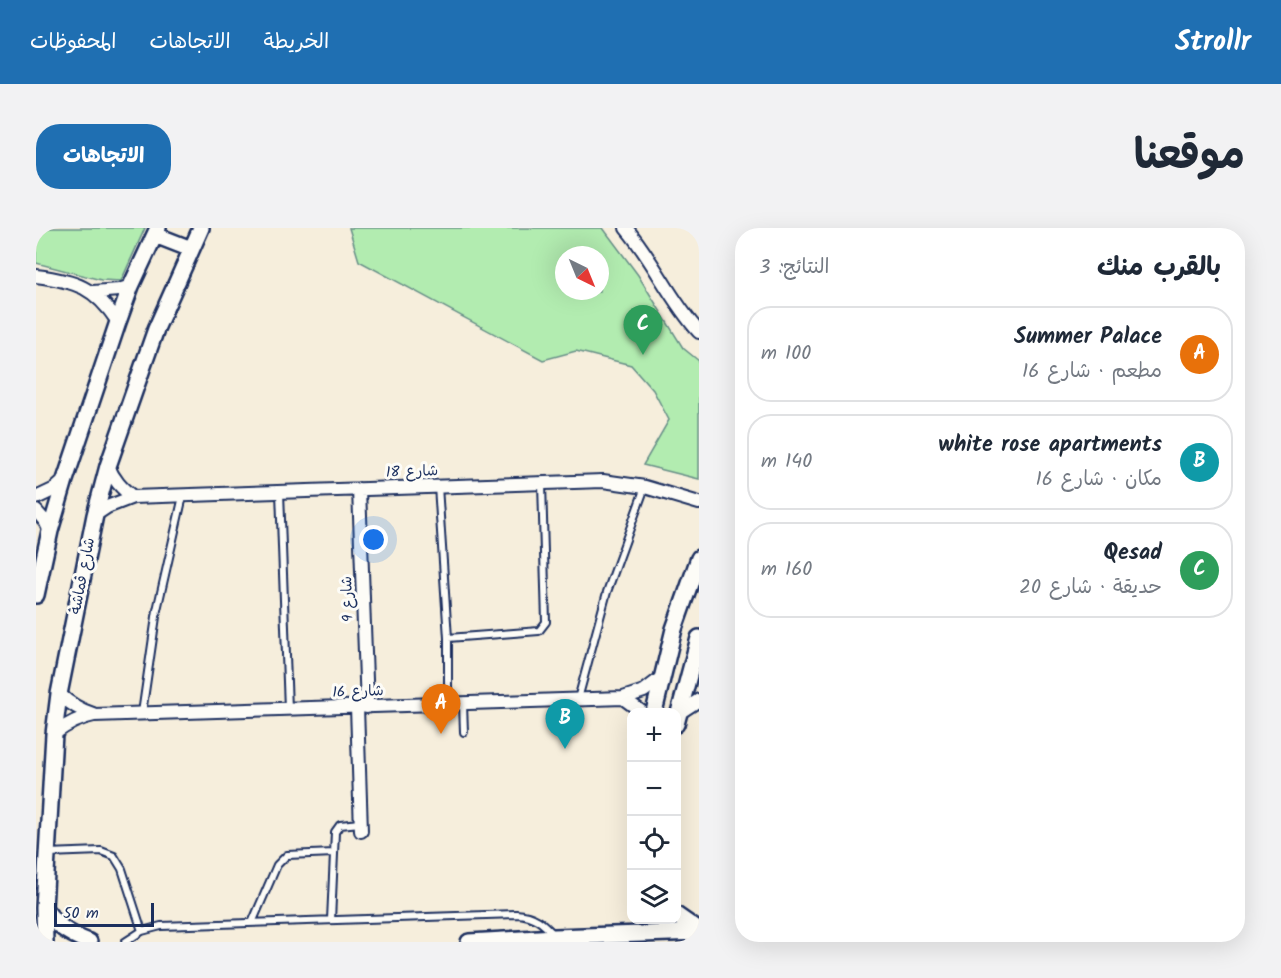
<!DOCTYPE html>
<html lang="ar">
<meta charset="utf-8">
<style>
:root{--surface:#fff;--page:#f2f2f3;--text:#1f2937;--muted:#747a83;--line:#e0e1e3;--accent:#1f6fb2}
body{margin:0;font-family:Kalam,"Playpen Sans Arabic",sans-serif;background:var(--page);color:var(--text);direction:rtl}
.controls{position:absolute;right:18px;bottom:18px;display:grid;overflow:hidden;border-radius:12px;box-shadow:0 6px 24px #0002}
.controls button{width:54px;height:54px;display:grid;place-items:center;padding:0;border:0;border-bottom:2px solid var(--line);background:var(--surface);color:var(--text);font:30px sans-serif}
.compass{position:absolute;left:519px;top:18px;width:54px;height:54px;border-radius:50%;background:var(--surface);box-shadow:0 6px 24px #0002;rotate:137deg}
.scale{position:absolute;left:18px;bottom:15px;width:100px;box-sizing:border-box;padding-left:6px;border:3px solid #1b2f5e;border-top:0;font-size:16px;line-height:21px;white-space:nowrap;color:#1b2f5e;-webkit-text-stroke:4px #fdfcf7;paint-order:stroke}
.you{position:absolute;left:338px;top:312px;width:21px;height:21px;margin:-15px;border:4px solid #fff;border-radius:50%;background:#1a73e8;box-shadow:0 0 0 9px #1a73e833}
.badge{display:grid;place-items:center;width:39px;height:39px;border-radius:50%;background:var(--accent);color:#fff;font-size:20px;font-weight:700}
.pin{position:absolute;translate:-50% -50px;filter:drop-shadow(0 2px 3px #0008)}
.pin::after{content:'';position:absolute;top:32px;width:21px;height:18px;background:inherit;clip-path:polygon(0 0,100% 0,50% 100%)}
.list{margin:0;padding:0;list-style:none}
h2{display:flex;justify-content:space-between;align-items:center;height:78px;margin:0;padding:0 24px;font-size:26px}
h2 small{font-size:20px;font-weight:400;color:var(--muted)}
.list li{display:grid;grid-template-columns:39px 1fr auto;gap:18px;align-items:center;box-sizing:border-box;height:96px;margin:0 12px 12px;padding:0 12px;border:2px solid var(--line);border-radius:24px}
.list b{display:block;font-size:22px;white-space:nowrap}
.list p{margin:0;font-size:20px;white-space:nowrap;color:var(--muted)}
.list em{font-size:20px;font-style:normal;color:var(--muted)}
.icon{flex:none;width:33px;height:33px;fill:none;stroke:currentColor;stroke-width:2;stroke-linecap:round;stroke-linejoin:round}
.map{position:relative;flex:none;width:663px;height:714px;overflow:hidden;direction:ltr;border-radius:24px}
header{display:flex;align-items:center;gap:36px;box-sizing:border-box;height:84px;padding:0 30px;background:var(--accent);color:#fff}
header strong{font-size:28px}
nav{display:flex;gap:33px;margin-inline-start:auto;font-size:21px}
.intro{display:flex;align-items:center;justify-content:space-between;box-sizing:border-box;height:144px;padding:0 36px}
h1{margin:0;font-size:42px}
.button{padding:15px 27px;border-radius:24px;background:var(--accent);color:#fff;font-size:21px;font-weight:700}
main{display:flex;gap:36px;padding:0 36px}
aside{flex:1;background:var(--surface);border-radius:24px;box-shadow:0 6px 24px #0002}
.map>svg:first-child{display:block}
.green{fill:#b2ecb0;stroke:#668e87;stroke-width:1.5;fill-rule:evenodd}
.lines{fill:none;stroke-linecap:round;stroke-linejoin:round}
.service-casing{stroke:#1b2f5e;stroke-width:10}
.minor-casing{stroke:#1b2f5e;stroke-width:16}
.tertiary-casing{stroke:#1b2f5e;stroke-width:20}
.service{stroke:#fdfcf7;stroke-width:6}
.minor{stroke:#fdfcf7;stroke-width:12}
.tertiary{stroke:#fdfcf7;stroke-width:15}
.labels{text-anchor:middle;dominant-baseline:central;stroke-width:6;stroke-linejoin:round;paint-order:stroke}
.street-label{font-size:15px;fill:#1b2f5e;stroke:#fdfcf7}
</style>
<header>
<strong>Strollr</strong>
<nav><a>الخريطة</a><a>الاتجاهات</a><a>المحفوظات</a></nav>
</header>
<div class="intro"><h1>موقعنا</h1><a class="button">الاتجاهات</a></div>
<main>
<aside>
<h2>بالقرب منك<small>النتائج: 3</small></h2>
<ul class="list">
<li><span class="badge" style="background:#e8710a">A</span><div><b>Summer Palace</b><p>مطعم · شارع 16</p></div><em>100 m</em></li>
<li><span class="badge" style="background:#0f9aa8">B</span><div><b>white rose apartments</b><p>مكان · شارع 16</p></div><em>140 m</em></li>
<li><span class="badge" style="background:#2e9e5b">C</span><div><b>Qesad</b><p>حديقة · شارع 20</p></div><em>160 m</em></li>
</ul>
</aside>
<div class="map">
<svg width="663" height="714" viewBox="0 0 663 714">
<rect width="100%" height="100%" fill="#f6eedc"/>
<filter id="ink" filterUnits="userSpaceOnUse"><feTurbulence type="fractalNoise" baseFrequency=".0167" numOctaves="2"/><feDisplacementMap in="SourceGraphic" scale="12" xChannelSelector="R" yChannelSelector="G"/><feConvolveMatrix kernelMatrix="1 2 1 2 8 2 1 2 1" color-interpolation-filters="sRGB"/></filter>
<g filter="url(#ink)">
<path class="green" d="M0,0H109L85,53L65,52L0,35Z
M313,0H567L602,47L647,120L663,133V251L607,237L633,192L617,162L595,137L540,123L507,132L323,33ZM528,27H564V63H528Z"/>
<g class="lines">
<defs>
<path id="service" d="M402,258L412,410V476
M244,264L252,481
M412,410L503,403L510,394L506,255
M542,471L571,364L609,259
M427,476L428,504
M106,485L121,382L147,268
M12,625L65,623L78,628L86,641L106,703
M295,692L299,604L304,597L324,595
M216,695L241,637L251,627L298,625
M89,714L106,703L125,698L480,686C499,687 507,695 519,708"/>
<path id="minor" d="M590,0C618,33 634,72 663,104
M0,48C40,53 59,59 82,94
M57,64L83,62L95,58
M72,238C78,252 85,260 97,269
M323,261L331,479
M0,270L19,261L29,252
M0,283L9,293L14,303
M59,287L71,279L97,269L567,253L609,259L663,275
M23,466C34,476 43,482 57,486
M587,470L606,484
M321,479L325,603
M643,485L663,472
M18,506C31,496 42,490 58,487L587,470L608,463L625,450"/>
<path id="tertiary" d="M119,7L155,21
M0,367L14,303L29,252L82,94L95,58L122,0
M618,484L638,401L663,330
M640,496L663,410
M8,680C20,698 33,706 53,714
M640,687L663,703
M9,714L8,680L18,506L23,466L59,287L72,238L120,101L165,0
M433,714L519,709L663,704"/>
</defs>
<use href="#service" class="service-casing"/>
<use href="#minor" class="minor-casing"/>
<use href="#tertiary" class="tertiary-casing"/>
<use href="#service" class="service"/>
<use href="#minor" class="minor"/>
<use href="#tertiary" class="tertiary"/>
</g>
</g>
<g class="labels">
<g class="street-label">
<text transform="translate(376 244) rotate(-2)">شارع 18</text>
<text transform="translate(47 348) rotate(-79)">شارع قماشة</text>
<text transform="translate(312 371) rotate(-92)">شارع 9</text>
<text transform="translate(322 464) rotate(-2)">شارع 16</text>
</g>
</g>
</svg>
<div class="controls">
<button>+</button>
<button>−</button>
<button><svg class="icon" aria-label="locate" viewBox="0 0 24 24"><circle cx="12" cy="12" r="6"/><path d="M12 2v4M12 18v4M2 12h4M18 12h4"/></svg></button>
<button><svg class="icon" aria-label="layers" viewBox="0 0 24 24"><path d="M12 4l9 5-9 5-9-5zM3 14l9 5 9-5"/></svg></button>
</div>
<svg class="compass" viewBox="-18 -18 36 36"><path d="M0-13l5 13h-10z" fill="#e53935"/><path d="M0 13l5-13h-10z" fill="#747a83"/></svg>
<div class="scale">50 m</div>
<div class="you"></div>
<div class="pin badge" style="left:405px;top:506px;background:#e8710a">A</div>
<div class="pin badge" style="left:529px;top:521px;background:#0f9aa8">B</div>
<div class="pin badge" style="left:607px;top:127px;background:#2e9e5b">C</div>
</div>
</main>
